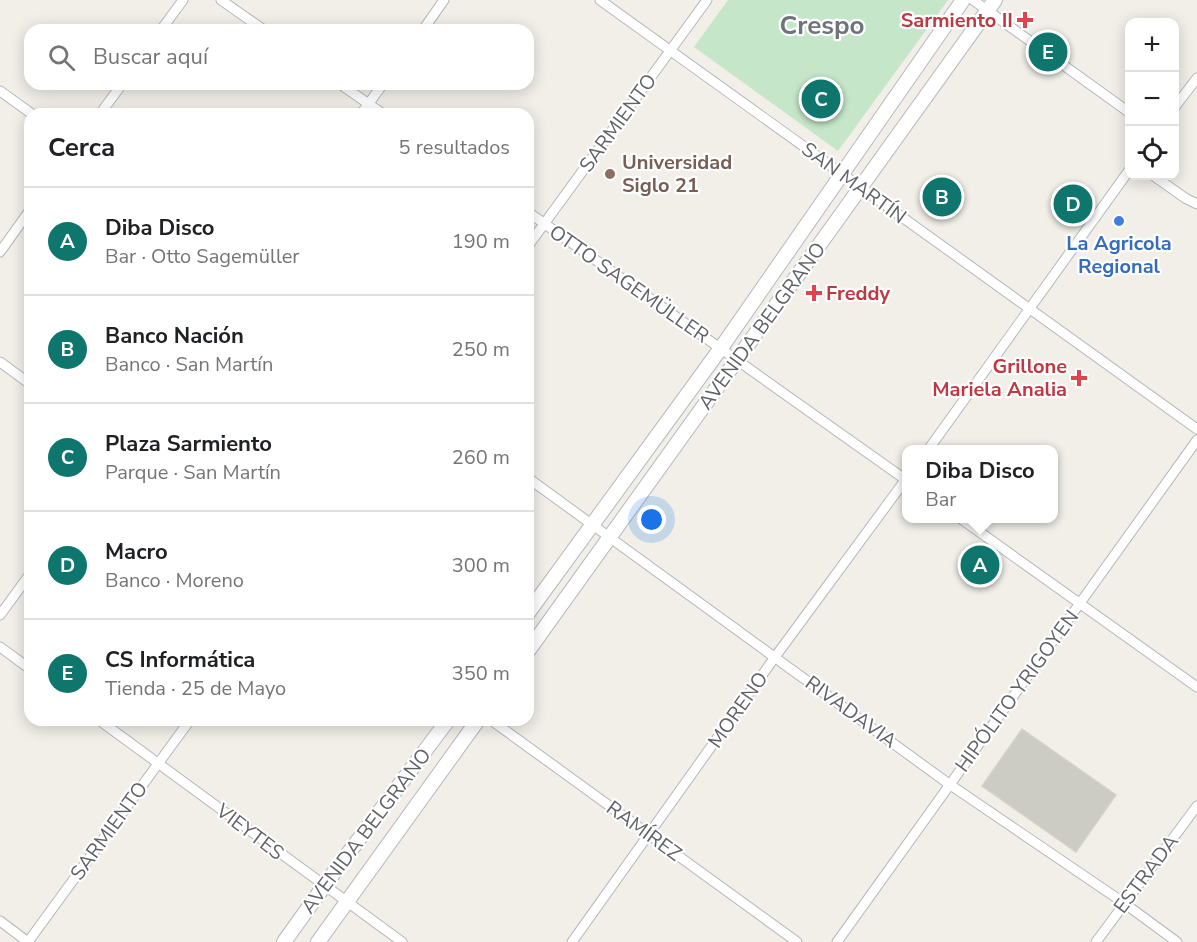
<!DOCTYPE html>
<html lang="es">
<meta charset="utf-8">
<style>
:root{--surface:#fff;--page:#f6f6f6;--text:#202124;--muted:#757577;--line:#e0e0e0;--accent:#0f766e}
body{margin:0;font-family:"Nunito Sans",sans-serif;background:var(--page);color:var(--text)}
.controls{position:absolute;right:18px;top:18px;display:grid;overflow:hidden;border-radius:12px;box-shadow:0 3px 15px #0003}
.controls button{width:54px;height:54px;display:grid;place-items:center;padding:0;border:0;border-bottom:2px solid var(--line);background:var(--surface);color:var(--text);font:30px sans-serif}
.you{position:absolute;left:652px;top:520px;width:21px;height:21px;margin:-15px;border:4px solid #fff;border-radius:50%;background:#1a73e8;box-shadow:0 0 0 9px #1a73e833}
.badge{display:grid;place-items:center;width:39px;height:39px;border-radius:50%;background:var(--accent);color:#fff;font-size:20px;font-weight:700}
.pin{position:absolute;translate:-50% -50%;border:3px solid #fff;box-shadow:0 2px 6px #0006}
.popup{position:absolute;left:902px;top:445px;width:156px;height:78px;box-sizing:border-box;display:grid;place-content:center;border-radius:12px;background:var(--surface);filter:drop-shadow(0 2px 4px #0005);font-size:20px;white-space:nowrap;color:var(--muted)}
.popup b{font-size:22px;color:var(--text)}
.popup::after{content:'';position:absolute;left:50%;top:100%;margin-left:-12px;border:12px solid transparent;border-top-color:var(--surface)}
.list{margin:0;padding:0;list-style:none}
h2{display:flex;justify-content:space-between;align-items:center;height:78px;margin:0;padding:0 24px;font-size:26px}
h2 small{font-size:20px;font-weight:400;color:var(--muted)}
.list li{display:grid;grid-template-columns:39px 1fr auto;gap:18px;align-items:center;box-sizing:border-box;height:108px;padding:0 24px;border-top:2px solid var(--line)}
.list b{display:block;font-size:22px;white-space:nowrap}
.list p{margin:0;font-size:20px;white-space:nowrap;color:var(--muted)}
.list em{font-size:20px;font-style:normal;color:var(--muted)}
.icon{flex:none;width:33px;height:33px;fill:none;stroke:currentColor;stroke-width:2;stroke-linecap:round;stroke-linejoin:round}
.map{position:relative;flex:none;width:1197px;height:942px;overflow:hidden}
.search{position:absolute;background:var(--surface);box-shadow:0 3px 15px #0003;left:24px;top:24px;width:510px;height:66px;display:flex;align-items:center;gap:15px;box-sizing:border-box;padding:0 21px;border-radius:18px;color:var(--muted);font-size:22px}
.panel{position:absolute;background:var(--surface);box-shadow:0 3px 15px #0003;left:24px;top:108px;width:510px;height:618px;border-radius:18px}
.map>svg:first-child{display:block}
.green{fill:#c6e6c9}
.building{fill:#cccbc4;stroke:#d5d2c7;stroke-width:1.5}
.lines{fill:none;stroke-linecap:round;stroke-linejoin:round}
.street-casing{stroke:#b5b7bc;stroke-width:11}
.secondary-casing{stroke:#b6b9bf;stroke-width:16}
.street{stroke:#fff;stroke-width:9}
.secondary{stroke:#fff;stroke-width:14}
.health-dot{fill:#e0444e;stroke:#fff;stroke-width:2}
.education-dot{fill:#8d6e63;stroke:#fff;stroke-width:2}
.shop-dot{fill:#3f7fe0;stroke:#fff;stroke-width:2}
.labels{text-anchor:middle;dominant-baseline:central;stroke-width:4.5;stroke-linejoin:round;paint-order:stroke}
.health-label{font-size:20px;font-weight:bold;fill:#be3a42;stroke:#fff;text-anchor:end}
.street-label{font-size:20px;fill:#5f6268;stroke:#fff}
.education-label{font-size:20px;font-weight:bold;fill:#785e54;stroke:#fff;text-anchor:start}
.shop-label{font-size:20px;font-weight:bold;fill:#366cbe;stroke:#fff}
.district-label{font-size:26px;font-weight:bold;fill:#70747a;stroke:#fff}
</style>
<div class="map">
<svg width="1197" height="942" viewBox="0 0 1197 942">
<rect width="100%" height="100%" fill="#f1efe8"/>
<path class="green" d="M728,0H948L838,151L694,47Z"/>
<path class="building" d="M1022,729L1116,795L1076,852L982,786Z"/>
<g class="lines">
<defs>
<path id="street" d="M221,0L264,30
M600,0L1197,429
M973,0L1130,113
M161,30L183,0
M423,30L444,0
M340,84L383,114
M0,91L32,114
M1174,108L1197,78
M100,114L122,84
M361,114L383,84
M1154,176L1185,198L1197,204
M528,212L906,480
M528,246L707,0
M0,252L30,210
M0,362L30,384
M928,450L1130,169
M528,478L949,784L1124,903L1177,942
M960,518L1197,687
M0,615L30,574
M0,647L30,669
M99,720L402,942
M491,720L797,942
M0,921L28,942L190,720
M572,942L775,657L906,479
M837,942L1197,440
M1096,942L1197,806"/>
<path id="secondary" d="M528,613L721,348L963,0
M528,651L995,0
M284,942L324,886L448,720
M318,942L478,720"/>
</defs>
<use href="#street" class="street-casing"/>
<use href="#secondary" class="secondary-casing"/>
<use href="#street" class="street"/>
<use href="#secondary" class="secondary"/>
</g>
<g class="health-dot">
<path d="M1022 11h6v6h6v6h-6v6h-6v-6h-6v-6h6z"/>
<path d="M811 284h6v6h6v6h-6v6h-6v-6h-6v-6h6z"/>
<path d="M1076 369h6v6h6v6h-6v6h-6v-6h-6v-6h6z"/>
</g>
<circle class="education-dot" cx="610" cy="174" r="6"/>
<circle class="shop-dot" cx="1119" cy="221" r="6"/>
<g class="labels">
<g class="health-label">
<text x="1013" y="20">Sarmiento II</text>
<text x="826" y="293" text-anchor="start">Freddy</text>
<text x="1067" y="366">Grillone<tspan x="1067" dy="23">Mariela Analia</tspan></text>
</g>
<g class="street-label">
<text transform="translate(618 123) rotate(-54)">SARMIENTO</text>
<text transform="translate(854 183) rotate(36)">SAN MARTÍN</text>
<text transform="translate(629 284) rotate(35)">OTTO SAGEMÜLLER</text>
<text transform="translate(762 326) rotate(-54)">AVENIDA BELGRANO</text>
<text transform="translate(1017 691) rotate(-54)">HIPÓLITO YRIGOYEN</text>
<text transform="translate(738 710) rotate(-55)">MORENO</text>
<text transform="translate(851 712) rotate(36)">RIVADAVIA</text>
<text transform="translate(109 831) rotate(-54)">SARMIENTO</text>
<text transform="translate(366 831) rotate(-53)">AVENIDA BELGRANO</text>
<text transform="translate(644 831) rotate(36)">RAMÍREZ</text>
<text transform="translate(250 832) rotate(37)">VIEYTES</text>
<text transform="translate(1146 874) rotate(-53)">ESTRADA</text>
</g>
<g class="education-label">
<text x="622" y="162">Universidad<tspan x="622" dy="23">Siglo 21</tspan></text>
</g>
<g class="shop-label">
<text x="1119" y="243">La Agricola<tspan x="1119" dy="23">Regional</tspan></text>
</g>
<g class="district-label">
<text x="822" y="25">Crespo</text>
</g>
</g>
</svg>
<div class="controls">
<button>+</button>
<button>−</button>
<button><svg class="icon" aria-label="locate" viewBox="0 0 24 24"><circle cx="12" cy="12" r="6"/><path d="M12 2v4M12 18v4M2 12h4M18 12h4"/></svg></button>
</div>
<div class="you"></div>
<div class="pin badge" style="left:980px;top:565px">A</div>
<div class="popup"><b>Diba Disco</b>Bar</div>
<div class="pin badge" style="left:942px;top:197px">B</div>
<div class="pin badge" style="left:821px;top:99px">C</div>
<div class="pin badge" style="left:1073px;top:204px">D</div>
<div class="pin badge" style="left:1048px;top:52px">E</div>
<div class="search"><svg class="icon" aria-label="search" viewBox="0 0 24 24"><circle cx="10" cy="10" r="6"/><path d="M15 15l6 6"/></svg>Buscar aquí</div>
<section class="panel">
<h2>Cerca<small>5 resultados</small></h2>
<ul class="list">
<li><span class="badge">A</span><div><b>Diba Disco</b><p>Bar · Otto Sagemüller</p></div><em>190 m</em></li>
<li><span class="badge">B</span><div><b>Banco Nación</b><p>Banco · San Martín</p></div><em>250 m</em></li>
<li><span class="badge">C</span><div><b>Plaza Sarmiento</b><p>Parque · San Martín</p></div><em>260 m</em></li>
<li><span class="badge">D</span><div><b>Macro</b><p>Banco · Moreno</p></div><em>300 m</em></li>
<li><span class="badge">E</span><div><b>CS Informática</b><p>Tienda · 25 de Mayo</p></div><em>350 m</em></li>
</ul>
</section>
</div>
